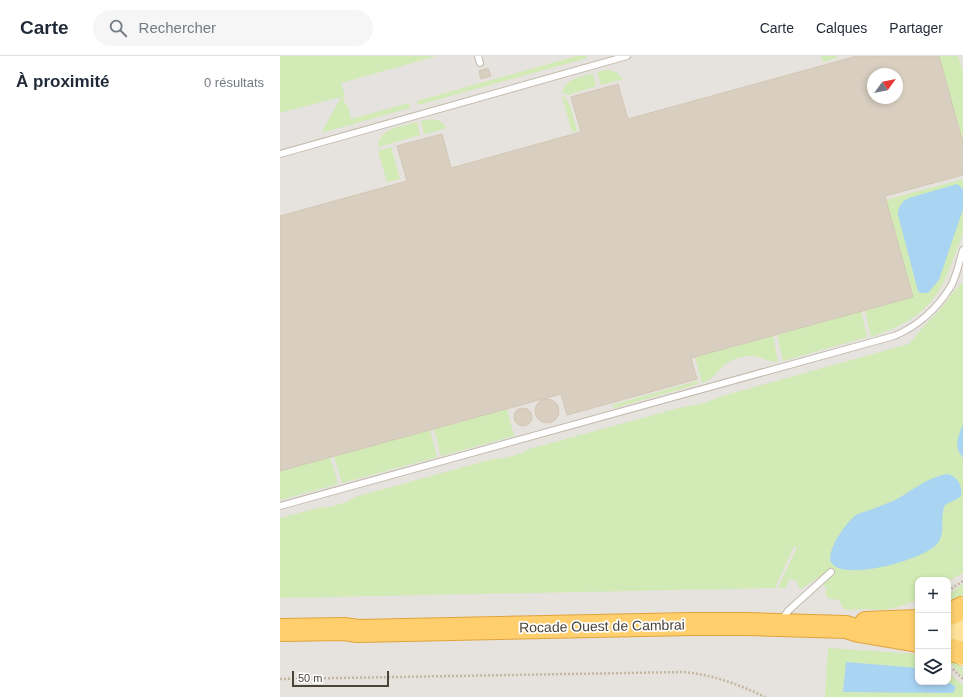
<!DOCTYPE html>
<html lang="fr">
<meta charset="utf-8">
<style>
:root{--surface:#fff;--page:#f6f6f7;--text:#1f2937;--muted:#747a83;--line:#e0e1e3}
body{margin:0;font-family:Arial,sans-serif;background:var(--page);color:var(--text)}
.controls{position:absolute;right:12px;bottom:12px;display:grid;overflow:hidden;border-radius:8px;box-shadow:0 2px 6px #0003}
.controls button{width:36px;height:36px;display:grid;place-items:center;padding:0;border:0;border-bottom:1px solid var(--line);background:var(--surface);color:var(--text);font:20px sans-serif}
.compass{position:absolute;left:587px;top:12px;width:36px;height:36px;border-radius:50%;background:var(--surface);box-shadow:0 2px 6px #0003;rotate:57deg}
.scale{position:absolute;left:12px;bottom:10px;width:97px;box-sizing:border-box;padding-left:4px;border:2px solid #4b4439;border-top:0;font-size:11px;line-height:14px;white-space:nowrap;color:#4b4439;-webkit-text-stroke:3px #fff;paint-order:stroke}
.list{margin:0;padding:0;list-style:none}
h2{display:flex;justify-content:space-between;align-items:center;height:52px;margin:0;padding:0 16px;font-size:17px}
h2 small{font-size:13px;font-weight:400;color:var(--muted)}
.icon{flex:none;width:22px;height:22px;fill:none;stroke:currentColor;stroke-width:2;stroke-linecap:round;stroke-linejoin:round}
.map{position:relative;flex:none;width:683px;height:641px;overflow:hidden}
header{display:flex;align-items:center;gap:24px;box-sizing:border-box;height:56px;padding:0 20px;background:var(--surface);border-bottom:1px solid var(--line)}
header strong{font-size:19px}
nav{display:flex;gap:22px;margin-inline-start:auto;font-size:14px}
.search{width:280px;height:36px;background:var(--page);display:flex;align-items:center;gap:10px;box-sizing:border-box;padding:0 14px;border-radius:22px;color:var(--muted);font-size:15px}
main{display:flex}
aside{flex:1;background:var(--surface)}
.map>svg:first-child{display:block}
.industrial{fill:#e6e2dd;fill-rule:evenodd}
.green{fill:#d2eab5}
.parking{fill:#e5e3e0}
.water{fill:#a9d4f2}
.building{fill:#d8cfc1;stroke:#d3c7b4;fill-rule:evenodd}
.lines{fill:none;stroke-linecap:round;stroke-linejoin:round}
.lane-casing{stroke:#c2bbae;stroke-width:8}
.primary-casing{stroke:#e6c16a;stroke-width:22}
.highway-casing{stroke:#e0a43c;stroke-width:24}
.path{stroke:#c4b79f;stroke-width:2.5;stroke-dasharray:2 2;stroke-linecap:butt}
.lane{stroke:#fff;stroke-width:6}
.primary{stroke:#ffe39c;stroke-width:21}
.highway{stroke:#ffcf6e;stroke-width:22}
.labels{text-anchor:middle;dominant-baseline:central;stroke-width:3.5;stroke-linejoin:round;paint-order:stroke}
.street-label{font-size:14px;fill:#4b4439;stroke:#fff}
</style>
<header>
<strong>Carte</strong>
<div class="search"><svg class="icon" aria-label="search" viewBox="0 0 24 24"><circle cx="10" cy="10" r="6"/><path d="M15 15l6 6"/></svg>Rechercher</div>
<nav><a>Carte</a><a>Calques</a><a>Partager</a></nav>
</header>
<main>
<aside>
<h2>À proximité<small>0 résultats</small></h2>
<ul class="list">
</ul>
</aside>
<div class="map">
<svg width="683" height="641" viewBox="0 0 683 641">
<rect width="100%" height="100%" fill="#f6f3ec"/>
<path class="industrial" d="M0,0H683V641H0ZM593,18H617V42H593ZM638,524H668V626H638Z"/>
<path class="green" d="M0,0H157L61,27L65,39L63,42L65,48L68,50L71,63L129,47L130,52L41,77L61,41L0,57Z
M297,0H306L307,2L138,49L137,45Z
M541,0H557V2L543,6Z
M659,0H678L683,16V87Z
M328,14L336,16L343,23L321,29L317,16Z
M313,18L316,30L288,39L282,36C286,22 301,21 313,18Z
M282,40C291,43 294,66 297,75L292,76Z
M152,63L160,65L167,72L144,78L141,65Z
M137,66L140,79L98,91C98,72 122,71 137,66Z
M111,91L120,123L107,126L98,95Z
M683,123C683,140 683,158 683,175C682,183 677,192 674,201C658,248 638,265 591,281L585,254L633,241L606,144Z
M683,227V492L678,496L683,493V517L668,525L638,524V544L614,552L604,554L582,553L566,554L562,551L559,544C551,542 550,546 545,537L547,532L545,531L539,521L521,533L519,532L517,525L512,523H510L505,532H498L517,491L514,490L495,532L0,542V462L38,452L49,451L67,446L75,441L213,403C226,402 238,400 249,393L399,352C414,349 425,348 439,341L629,288L645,269L660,254L675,234Z
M581,255L587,281L503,305L497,279Z
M493,280L498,306C490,306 482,302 474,300C466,299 453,303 447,307C437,314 434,324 422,327L415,301Z
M417,325L418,328L334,352L332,349Z
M227,353L234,380L161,400L154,373Z
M150,374L157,401L62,427L54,400Z
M50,401L58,428L0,444V415Z
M683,528V538L674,548L668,552V539Z
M548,592L638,598V626H668V615L683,630V641H545Z
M668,599C677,605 683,608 683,620L668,605Z"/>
<path class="parking" d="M169,0H189L196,25L71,60L62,30Z
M214,0H287L219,19Z
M61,41L41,77L0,88V57Z"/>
<path class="water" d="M677,128L683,133V153L659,224L648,237H640L638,235L618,159C618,151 622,145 629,142Z
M683,368V402C673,389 678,382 683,368Z
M667,418C676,419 683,429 681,440C677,444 669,446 665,449C659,462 666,476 658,487C647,503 562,527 551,506C546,494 568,463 578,458C582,456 586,455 590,454C598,451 605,448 613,445C631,436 647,421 667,418Z
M566,606L638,612V626H668L676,631L673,637L563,636Z"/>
<path class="building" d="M577,0H659L683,87V119L605,140L633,241L411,302L417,323L287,359L281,338L0,415V160L127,125L117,90L162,78L171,112L301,76L291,41L338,28L348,63ZM593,18H617V42H593Z
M208,12L211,20L201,23L199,15Z
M255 355a12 12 0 1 1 24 0a12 12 0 1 1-24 0Z
M234 361a9 9 0 1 1 18 0a9 9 0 1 1-18 0Z"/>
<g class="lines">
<defs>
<path id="lane" d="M198,0L200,7
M0,98L347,0
M0,450L614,280C637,271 658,252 671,230C677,219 679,206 683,194
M502,564L508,555L551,516"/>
<path id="primary" d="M683,551C676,566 676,583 683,599"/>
<path id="highway" d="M668,559L682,552
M586,567L638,565
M0,574L64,573L78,575L412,568H466L566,571L579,575L638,585
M668,593L682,597"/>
</defs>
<use href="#lane" class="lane-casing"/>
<use href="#primary" class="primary-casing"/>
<use href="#highway" class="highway-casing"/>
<path class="path" d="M668,535L683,525
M673,613L683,623
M0,623L404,616C433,619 458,628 485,641"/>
<use href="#lane" class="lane"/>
<use href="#primary" class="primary"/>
<use href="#highway" class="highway"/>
</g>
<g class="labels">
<g class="street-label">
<text transform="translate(322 570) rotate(-1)">Rocade Ouest de Cambrai</text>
</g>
</g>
</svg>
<div class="controls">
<button>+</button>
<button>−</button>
<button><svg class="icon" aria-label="layers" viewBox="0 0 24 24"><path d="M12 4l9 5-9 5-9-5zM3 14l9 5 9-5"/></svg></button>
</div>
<svg class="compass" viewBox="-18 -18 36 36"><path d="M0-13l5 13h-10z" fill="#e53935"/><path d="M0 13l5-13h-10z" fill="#747a83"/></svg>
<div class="scale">50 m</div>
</div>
</main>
